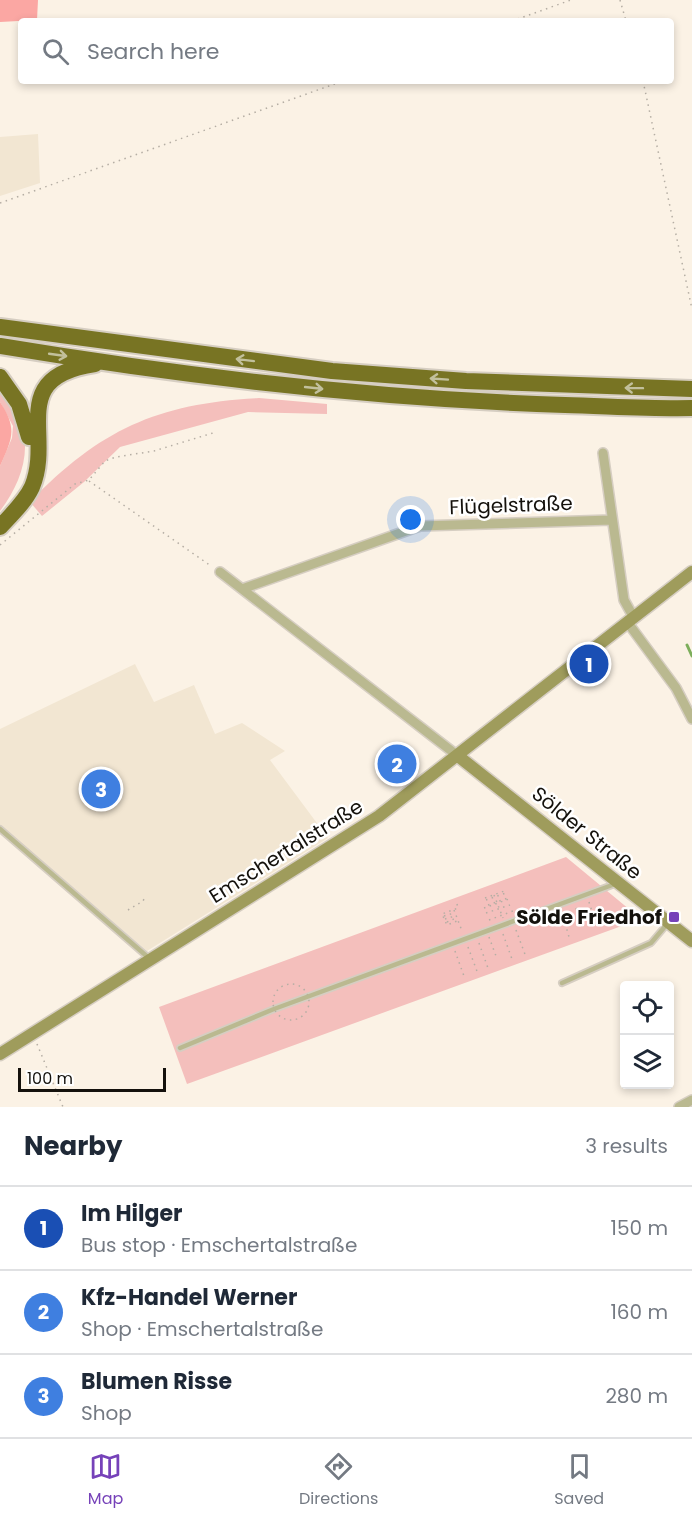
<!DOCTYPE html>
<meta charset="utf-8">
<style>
:root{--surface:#fff;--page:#f6f6f7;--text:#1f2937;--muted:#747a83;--line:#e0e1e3;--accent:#7642b9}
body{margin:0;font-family:Poppins,sans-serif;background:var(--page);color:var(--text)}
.controls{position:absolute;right:18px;bottom:18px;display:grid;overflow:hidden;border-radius:6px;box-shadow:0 3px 9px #0003}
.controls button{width:54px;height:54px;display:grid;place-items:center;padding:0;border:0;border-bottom:2px solid var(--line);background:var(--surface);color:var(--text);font:30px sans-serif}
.scale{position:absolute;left:18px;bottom:15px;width:148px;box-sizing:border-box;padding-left:6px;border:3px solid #14110c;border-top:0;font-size:16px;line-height:21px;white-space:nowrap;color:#14110c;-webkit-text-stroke:4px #fff;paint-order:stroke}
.you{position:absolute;left:411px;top:520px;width:21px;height:21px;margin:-15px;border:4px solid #fff;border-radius:50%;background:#1a73e8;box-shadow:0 0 0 9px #1a73e833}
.badge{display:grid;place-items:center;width:39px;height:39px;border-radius:50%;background:var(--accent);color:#fff;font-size:20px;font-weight:700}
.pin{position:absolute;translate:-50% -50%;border:3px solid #fff;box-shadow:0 2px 6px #0006}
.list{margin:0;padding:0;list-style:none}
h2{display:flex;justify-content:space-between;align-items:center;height:78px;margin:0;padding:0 24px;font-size:26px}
h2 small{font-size:20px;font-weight:400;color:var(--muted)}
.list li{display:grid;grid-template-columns:39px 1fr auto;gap:18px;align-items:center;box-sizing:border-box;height:84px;padding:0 24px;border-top:2px solid var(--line)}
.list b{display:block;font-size:22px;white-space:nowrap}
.list p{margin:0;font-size:20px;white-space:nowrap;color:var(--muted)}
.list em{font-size:20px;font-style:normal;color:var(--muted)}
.icon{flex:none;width:33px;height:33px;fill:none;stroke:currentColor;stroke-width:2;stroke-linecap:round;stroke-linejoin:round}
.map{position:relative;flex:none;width:692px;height:1107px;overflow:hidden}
.search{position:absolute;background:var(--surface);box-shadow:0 3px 9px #0003;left:18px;right:18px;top:18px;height:66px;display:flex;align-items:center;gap:15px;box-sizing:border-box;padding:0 21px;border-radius:6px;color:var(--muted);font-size:22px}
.sheet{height:330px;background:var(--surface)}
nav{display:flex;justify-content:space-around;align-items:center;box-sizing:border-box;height:84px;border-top:2px solid var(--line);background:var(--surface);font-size:16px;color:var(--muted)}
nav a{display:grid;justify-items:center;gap:3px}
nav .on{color:var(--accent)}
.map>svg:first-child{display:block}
.built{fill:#f2e6d2}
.green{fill:#f4bfbc}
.forest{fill:#fba7a3}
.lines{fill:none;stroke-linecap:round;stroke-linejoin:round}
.stream{stroke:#7dae5b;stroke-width:3}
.lane-casing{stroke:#d6cec2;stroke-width:8}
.street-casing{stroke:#d6cec2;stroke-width:12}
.secondary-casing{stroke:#d6cec2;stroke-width:15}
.highway-casing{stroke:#d6cec2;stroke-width:20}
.path{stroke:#b5aea4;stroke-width:1.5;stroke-dasharray:1.5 4.5;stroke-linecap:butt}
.lane{stroke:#bab990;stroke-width:4.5}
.street{stroke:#bab990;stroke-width:9}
.secondary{stroke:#9f9c5c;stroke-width:12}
.highway{stroke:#787423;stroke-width:16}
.oneway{stroke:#c2c09c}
.poi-dot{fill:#7642b9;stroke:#fff;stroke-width:2}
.labels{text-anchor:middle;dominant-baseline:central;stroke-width:5;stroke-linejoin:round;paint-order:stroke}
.street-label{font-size:20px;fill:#14110c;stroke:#fff}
.poi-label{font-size:20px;font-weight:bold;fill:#14110c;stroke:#fff;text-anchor:end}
</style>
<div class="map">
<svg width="692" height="1107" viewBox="0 0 692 1107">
<rect width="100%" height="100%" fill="#fbf2e5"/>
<path class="built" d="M38,134L40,183L0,196V137Z
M135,664L154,702L194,685L215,734L242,723L285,751L270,760L328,838L147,951L0,825V729Z"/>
<path class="green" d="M0,385C7,397 17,409 21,422C32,454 19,486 0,511V466L12,438L13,426L0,402Z
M259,398L327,404V414L248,412L120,447L84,482L42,516L30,502C100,429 159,403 259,398Z
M566,857L641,919L187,1084L159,1007Z"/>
<path class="forest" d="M0,0H38L37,20L0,22Z
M0,402C18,429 12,439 0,466Z"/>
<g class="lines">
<path class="stream" d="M687,645L692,656"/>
<defs>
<path id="lane" d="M0,829L150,959
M562,983L651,943L668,923
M180,1048L274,1009L615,884"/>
<path id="street" d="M603,453L624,600L634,618
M220,572L458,756
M242,589L420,526L611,520
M628,623L676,688L692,719
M679,1107L692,1100"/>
<path id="secondary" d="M458,756L692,941
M0,1054L379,816L692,572"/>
<path id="highway" d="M0,327L332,371L466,381L692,389
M0,346C187,377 376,399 565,405C607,406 650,409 692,408
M0,377L19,404L29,437
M0,527C11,515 25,502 32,487C54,435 6,377 95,364"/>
</defs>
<use href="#lane" class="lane-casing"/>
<use href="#street" class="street-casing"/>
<use href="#secondary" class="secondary-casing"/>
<use href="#highway" class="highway-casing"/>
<path class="path" d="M620,0L626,21
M512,21L571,0
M643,81L692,309
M0,203L343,81
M89,481L211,566
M0,545L75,484L89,480L105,461L116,457L154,451L213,433
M494,895L503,918
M485,898L507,890
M486,900L506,893
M589,902L596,924
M457,904L458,908L442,914L447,925L457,921
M488,905L508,898
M484,908L509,899
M576,908L583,930
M128,910L143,901L145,897
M454,910L462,931
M562,912L569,937
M486,913L510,905
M444,916L454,913
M445,919L455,916
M489,920L513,911
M447,922L456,918
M516,930L526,957
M503,934L513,962
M489,937L496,956
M479,943L489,971
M468,947L478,974
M455,951L465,979
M273 1002a18 18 0 1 1 36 0a18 18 0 1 1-36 0Z
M37,1044L63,1107"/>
<use href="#lane" class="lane"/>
<use href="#street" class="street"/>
<use href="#secondary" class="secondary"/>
<use href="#highway" class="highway"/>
</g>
<defs><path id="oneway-shaft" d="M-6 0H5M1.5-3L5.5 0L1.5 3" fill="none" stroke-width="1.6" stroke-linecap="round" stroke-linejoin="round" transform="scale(1.5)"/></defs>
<g class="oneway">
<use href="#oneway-shaft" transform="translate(58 355) rotate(8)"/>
<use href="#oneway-shaft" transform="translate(245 360) rotate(-173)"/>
<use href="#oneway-shaft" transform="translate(439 379) rotate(-176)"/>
<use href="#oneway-shaft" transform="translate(314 388) rotate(6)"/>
<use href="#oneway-shaft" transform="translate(634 388) rotate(-179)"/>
</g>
<rect class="poi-dot" x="668" y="911" width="12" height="12" rx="3"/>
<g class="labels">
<g class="street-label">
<text transform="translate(511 505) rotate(-2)">Flügelstraße</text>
<text transform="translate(587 833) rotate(39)">Sölder Straße</text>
<text transform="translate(286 851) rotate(-32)">Emschertalstraße</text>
</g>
<g class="poi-label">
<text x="662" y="917">Sölde Friedhof</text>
</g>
</g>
</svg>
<div class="controls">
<button><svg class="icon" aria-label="locate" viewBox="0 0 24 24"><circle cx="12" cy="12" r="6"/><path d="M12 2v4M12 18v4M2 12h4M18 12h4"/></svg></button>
<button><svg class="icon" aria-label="layers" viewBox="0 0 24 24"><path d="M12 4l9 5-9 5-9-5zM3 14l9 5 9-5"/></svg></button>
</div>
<div class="scale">100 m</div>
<div class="you"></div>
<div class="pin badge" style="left:589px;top:664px;background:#1a4fb4">1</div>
<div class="pin badge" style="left:397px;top:764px;background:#3f7fe0">2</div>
<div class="pin badge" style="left:101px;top:789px;background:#3f7fe0">3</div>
<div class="search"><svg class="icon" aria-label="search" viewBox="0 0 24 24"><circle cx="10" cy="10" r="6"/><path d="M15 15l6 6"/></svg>Search here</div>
</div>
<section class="sheet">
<h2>Nearby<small>3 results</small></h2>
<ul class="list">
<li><span class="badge" style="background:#1a4fb4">1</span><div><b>Im Hilger</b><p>Bus stop · Emschertalstraße</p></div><em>150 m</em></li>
<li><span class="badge" style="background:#3f7fe0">2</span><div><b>Kfz-Handel Werner</b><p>Shop · Emschertalstraße</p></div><em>160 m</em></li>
<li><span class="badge" style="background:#3f7fe0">3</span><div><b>Blumen Risse</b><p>Shop</p></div><em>280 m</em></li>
</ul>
</section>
<nav>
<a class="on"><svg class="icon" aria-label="map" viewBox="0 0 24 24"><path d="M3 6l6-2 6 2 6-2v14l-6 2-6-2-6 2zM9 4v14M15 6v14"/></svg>Map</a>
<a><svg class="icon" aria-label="directions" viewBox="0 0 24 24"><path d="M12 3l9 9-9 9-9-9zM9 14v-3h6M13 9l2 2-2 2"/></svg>Directions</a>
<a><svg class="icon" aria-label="saved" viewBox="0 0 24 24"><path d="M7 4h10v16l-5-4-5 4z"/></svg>Saved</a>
</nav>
